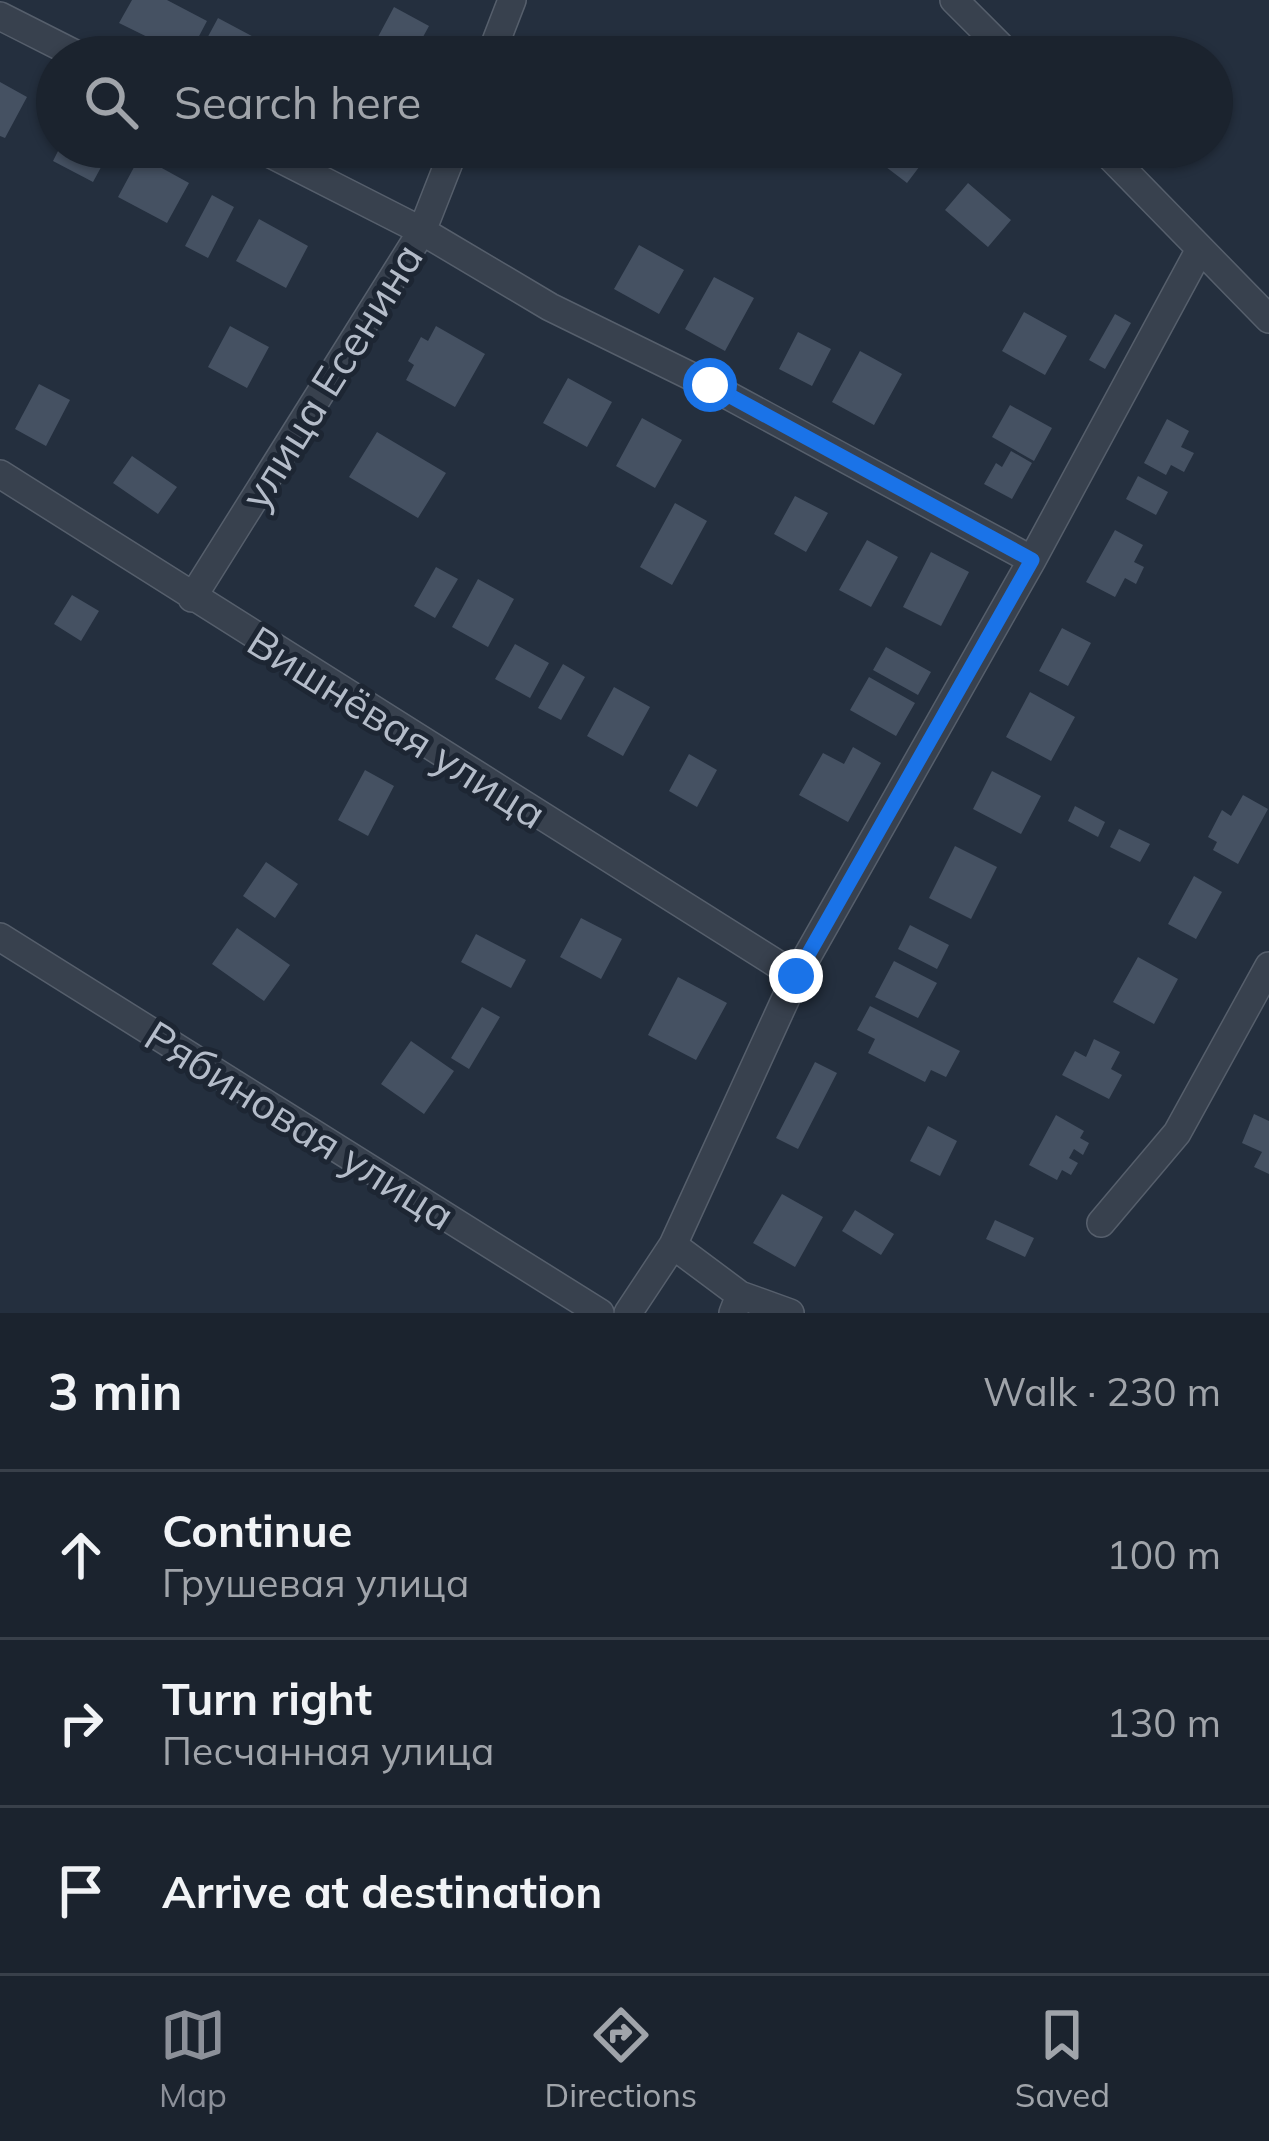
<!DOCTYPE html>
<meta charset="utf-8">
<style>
:root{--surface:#1b232e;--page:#282f3a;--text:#f1f3f6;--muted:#a0a4aa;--line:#39404a;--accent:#8c9099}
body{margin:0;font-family:Mulish,sans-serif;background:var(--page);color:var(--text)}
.stop{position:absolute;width:36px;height:36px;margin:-27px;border:9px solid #1a73e8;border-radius:50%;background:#fff}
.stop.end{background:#1a73e8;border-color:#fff;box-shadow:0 3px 12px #0008}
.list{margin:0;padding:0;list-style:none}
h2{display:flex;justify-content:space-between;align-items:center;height:156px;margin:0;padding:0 48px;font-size:51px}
h2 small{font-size:39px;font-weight:400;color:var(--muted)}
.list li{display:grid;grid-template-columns:78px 1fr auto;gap:36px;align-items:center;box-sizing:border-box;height:168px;padding:0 48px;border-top:3px solid var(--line)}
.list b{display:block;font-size:45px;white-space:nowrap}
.list p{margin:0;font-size:39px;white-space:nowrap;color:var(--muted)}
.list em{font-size:39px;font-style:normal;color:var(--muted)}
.icon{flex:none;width:66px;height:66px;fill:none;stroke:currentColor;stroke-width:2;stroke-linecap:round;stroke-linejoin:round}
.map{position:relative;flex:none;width:1269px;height:1313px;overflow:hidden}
.search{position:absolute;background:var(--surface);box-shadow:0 3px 9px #0004;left:36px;right:36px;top:36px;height:132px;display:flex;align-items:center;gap:30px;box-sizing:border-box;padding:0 42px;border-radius:66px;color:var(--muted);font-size:45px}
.sheet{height:660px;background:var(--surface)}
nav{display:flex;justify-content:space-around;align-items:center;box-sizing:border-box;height:168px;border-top:3px solid var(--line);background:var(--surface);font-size:33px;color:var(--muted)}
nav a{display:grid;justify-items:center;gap:6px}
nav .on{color:var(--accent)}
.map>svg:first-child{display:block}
.building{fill:#455162}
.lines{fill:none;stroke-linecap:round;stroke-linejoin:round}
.street-casing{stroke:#565f6c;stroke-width:30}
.street{stroke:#38414e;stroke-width:27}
.route{stroke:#1a73e8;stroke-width:15}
.labels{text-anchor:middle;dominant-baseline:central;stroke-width:10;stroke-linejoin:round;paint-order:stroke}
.street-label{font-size:42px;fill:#b4bcc9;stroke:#1d2633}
</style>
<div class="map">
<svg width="1269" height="1313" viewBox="0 0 1269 1313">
<rect width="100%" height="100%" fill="#242f3e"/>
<path class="building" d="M132,0H167L207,21L188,57L119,23Z
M394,7L429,26L412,57H384L371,50Z
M218,18L267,44L260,57H197Z
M0,82L27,97L5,138L0,136Z
M60,147H112L93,182L53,161Z
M874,147H928L932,150L907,183L869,154Z
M140,156L189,183L167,223L118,197Z
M968,183L1011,220L988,247L945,210Z
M212,195L234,207L208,258L185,246Z
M259,219L308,246L286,288L236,261Z
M639,245L684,270L659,314L614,289Z
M714,277L754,298L725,351L685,329Z
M1024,312L1067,336L1045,375L1002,351Z
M1115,314L1131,323L1105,369L1089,360Z
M230,326L269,347L247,388L208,367Z
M436,326L485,354L455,407L406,380L414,365L408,361L421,337L428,341Z
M798,332L831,349L812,386L779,369Z
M860,351L902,374L874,425L832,402Z
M568,378L612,402L587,447L543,423Z
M39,384L70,400L46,446L15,429Z
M1010,405L1052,428L1034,461L992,437Z
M642,418L682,440L655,488L616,466Z
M1167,419L1189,431L1181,447L1194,453L1184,472L1171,465L1166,475L1144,463Z
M377,432L446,473L418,518L349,477Z
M1011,451L1032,463L1012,499L984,484L996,463L1002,467Z
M132,456L177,487L158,514L113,483Z
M1138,476L1168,492L1156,515L1126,499Z
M795,496L828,513L806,552L774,534Z
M675,503L707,521L672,585L640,567Z
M1115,530L1143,545L1134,562L1144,567L1136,584L1125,578L1115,597L1086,582Z
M867,540L898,557L871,607L839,590Z
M931,552L969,572L941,626L903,607Z
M436,567L458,579L435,618L414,606Z
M478,579L514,599L488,647L452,627Z
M72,595L99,611L81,641L54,624Z
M1062,628L1091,643L1068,686L1039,671Z
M515,644L549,663L530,698L495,679Z
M886,647L931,672L918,695L873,670Z
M563,664L585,677L561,720L538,708Z
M869,677L915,703L896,736L850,710Z
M614,687L650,707L623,756L587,736Z
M1030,692L1075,717L1051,761L1006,737Z
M853,747L881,763L848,822L799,795L823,753L844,764Z
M689,754L717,770L697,807L669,791Z
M365,770L394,786L368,836L338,820Z
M992,771L1041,796L1021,834L973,809Z
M1243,795L1268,809L1238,864L1213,850L1217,842L1208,837L1222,810L1231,816Z
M1075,806L1105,822L1098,837L1068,821Z
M1119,829L1150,844L1140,862L1110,847Z
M955,846L997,867L971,919L929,898Z
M266,862L298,884L275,918L243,896Z
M1194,876L1222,892L1196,939L1168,924Z
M581,918L622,939L601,979L560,957Z
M910,925L949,945L937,969L898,949Z
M237,928L290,965L264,1001L212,964Z
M476,934L526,960L511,988L461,962Z
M1138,957L1178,979L1154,1024L1113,1002Z
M894,961L937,983L918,1018L875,997Z
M678,977L727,1003L696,1060L648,1035Z
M870,1006L960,1051L946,1077L931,1070L925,1082L868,1053L875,1039L857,1030Z
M482,1007L500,1017L469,1069L451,1058Z
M1094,1039L1120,1052L1111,1069L1122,1075L1109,1099L1062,1075L1075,1051L1086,1057Z
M411,1041L454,1071L424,1114L381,1084Z
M815,1062L837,1073L798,1149L776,1138Z
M1254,1114L1269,1121V1174L1254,1167L1262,1152L1242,1143Z
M1056,1115L1084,1131L1080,1138L1089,1143L1083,1155L1074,1149L1069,1158L1078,1163L1071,1175L1062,1170L1057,1180L1029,1165Z
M928,1126L957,1141L940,1176L910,1161Z
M782,1194L823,1217L795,1267L753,1243Z
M855,1210L894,1234L881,1255L842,1231Z
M995,1220L1034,1238L1025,1257L986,1239Z"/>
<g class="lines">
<defs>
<path id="street" d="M954,0L1011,57
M0,16L81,57
M490,57L512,0
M257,147L422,231L550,307L709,385L1032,560
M1101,147L1269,319
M0,474L796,976
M192,598L422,231L455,147
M0,937L600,1313
M1101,1223L1177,1133L1269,966
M673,1245L740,1295L733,1313
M740,1295L790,1313
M628,1313L673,1245L796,976L1032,560L1199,251"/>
</defs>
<use href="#street" class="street-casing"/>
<use href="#street" class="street"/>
</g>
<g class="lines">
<path class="route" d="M710,385L1032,560L796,976"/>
</g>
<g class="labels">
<g class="street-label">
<text transform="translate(331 376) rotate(-58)">улица Есенина</text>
<text transform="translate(397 727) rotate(32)">Вишнёвая улица</text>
<text transform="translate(300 1125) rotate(32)">Рябиновая улица</text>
</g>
</g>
</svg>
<div class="stop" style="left:710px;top:385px"></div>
<div class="stop end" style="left:796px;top:976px"></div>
<div class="search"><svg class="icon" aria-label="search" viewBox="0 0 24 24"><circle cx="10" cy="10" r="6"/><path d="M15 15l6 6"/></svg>Search here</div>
</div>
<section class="sheet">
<h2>3 min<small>Walk · 230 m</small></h2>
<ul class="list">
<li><svg class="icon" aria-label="ahead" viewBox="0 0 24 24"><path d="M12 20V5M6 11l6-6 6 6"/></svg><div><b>Continue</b><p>Грушевая улица</p></div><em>100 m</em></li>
<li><svg class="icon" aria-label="right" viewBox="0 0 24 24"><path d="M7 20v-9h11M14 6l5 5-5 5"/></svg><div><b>Turn right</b><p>Песчанная улица</p></div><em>130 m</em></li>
<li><svg class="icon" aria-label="arrive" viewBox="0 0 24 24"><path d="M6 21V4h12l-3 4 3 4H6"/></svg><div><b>Arrive at destination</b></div></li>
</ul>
</section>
<nav>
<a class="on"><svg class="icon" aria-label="map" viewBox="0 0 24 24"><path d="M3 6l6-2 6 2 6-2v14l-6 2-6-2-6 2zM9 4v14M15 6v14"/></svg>Map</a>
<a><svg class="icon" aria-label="directions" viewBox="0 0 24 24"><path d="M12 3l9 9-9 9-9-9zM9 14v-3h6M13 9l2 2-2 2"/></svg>Directions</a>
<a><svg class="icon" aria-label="saved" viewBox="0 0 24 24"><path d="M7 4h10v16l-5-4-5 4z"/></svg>Saved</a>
</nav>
